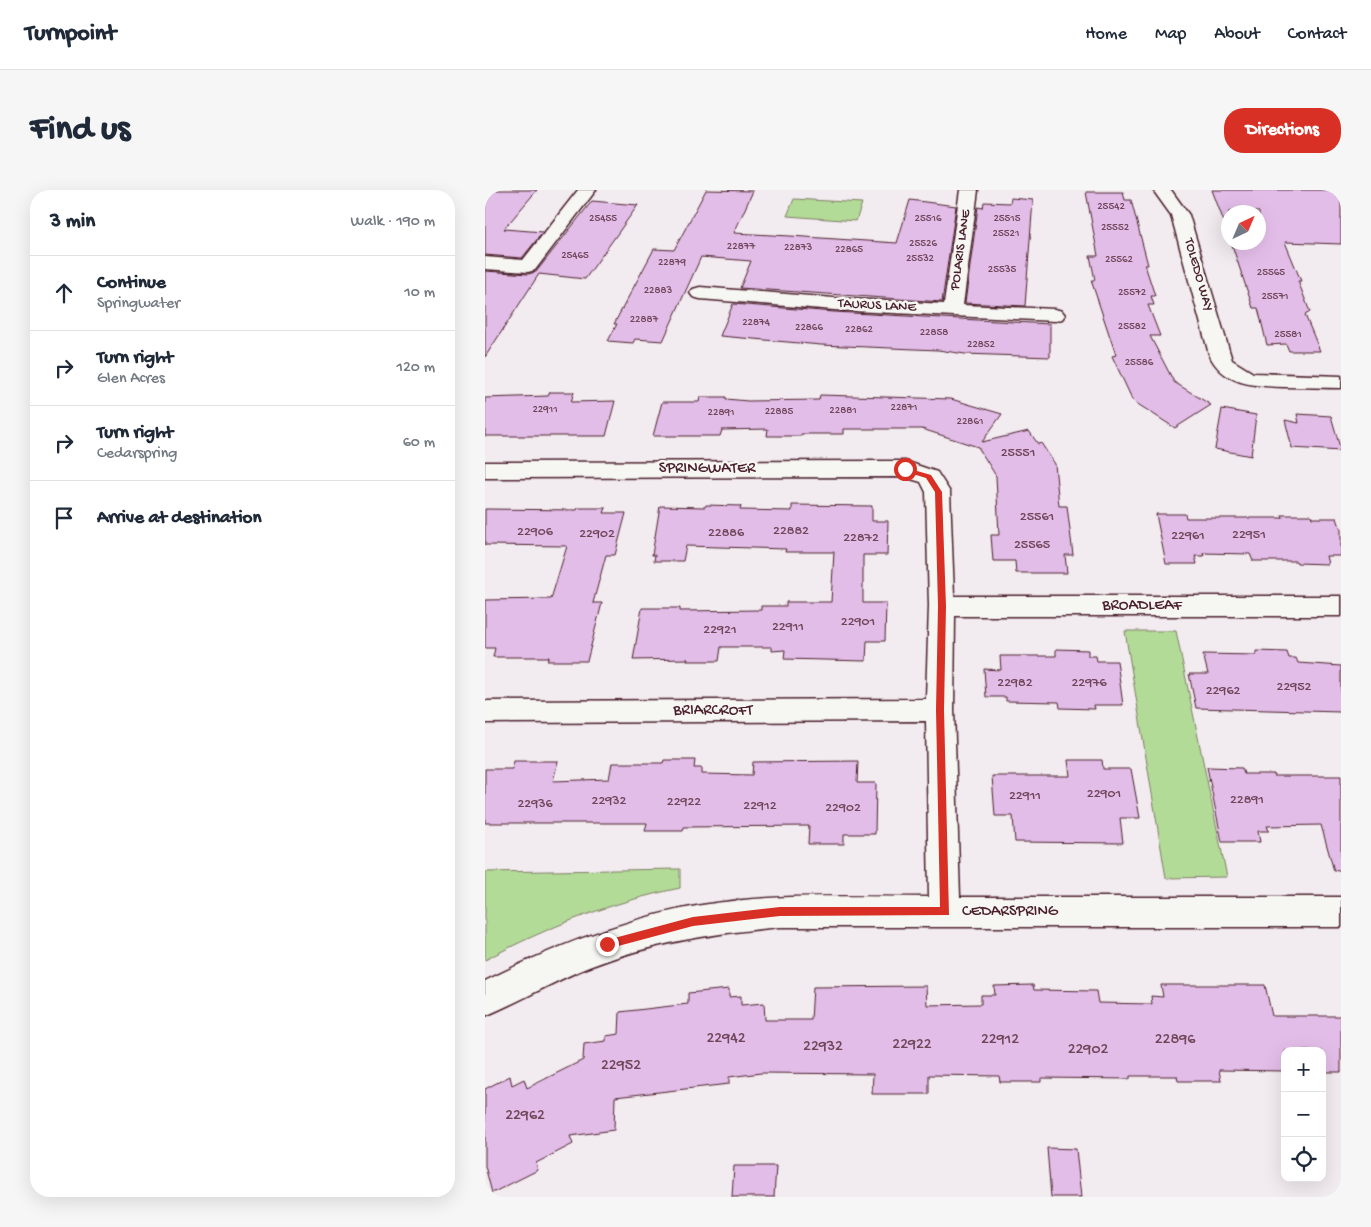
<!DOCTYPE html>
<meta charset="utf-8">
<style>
:root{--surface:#fff;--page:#f6f6f7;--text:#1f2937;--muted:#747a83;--line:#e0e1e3;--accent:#d93025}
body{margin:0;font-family:"Gochi Hand",sans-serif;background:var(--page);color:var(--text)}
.controls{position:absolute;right:15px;bottom:15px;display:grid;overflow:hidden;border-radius:10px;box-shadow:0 5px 20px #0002}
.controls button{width:45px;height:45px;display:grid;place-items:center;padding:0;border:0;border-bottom:1px solid var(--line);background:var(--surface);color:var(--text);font:25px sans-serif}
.compass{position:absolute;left:736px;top:15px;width:45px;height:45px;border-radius:50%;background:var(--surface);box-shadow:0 5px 20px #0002;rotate:44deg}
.stop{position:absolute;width:15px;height:15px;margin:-11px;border:4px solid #d93025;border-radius:50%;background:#fff}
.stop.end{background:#d93025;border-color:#fff;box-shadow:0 1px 5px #0008}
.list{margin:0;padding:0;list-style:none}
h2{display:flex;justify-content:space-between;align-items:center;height:65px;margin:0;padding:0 20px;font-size:21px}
h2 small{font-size:16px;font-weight:400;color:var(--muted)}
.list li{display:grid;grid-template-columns:32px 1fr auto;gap:15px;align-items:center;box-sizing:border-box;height:75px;padding:0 20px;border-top:1px solid var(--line)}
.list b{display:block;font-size:19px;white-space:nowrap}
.list p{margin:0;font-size:16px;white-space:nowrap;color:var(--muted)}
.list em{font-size:16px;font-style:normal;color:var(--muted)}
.icon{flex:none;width:28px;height:28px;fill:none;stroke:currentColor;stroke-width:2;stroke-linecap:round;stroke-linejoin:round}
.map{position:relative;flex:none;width:856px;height:1007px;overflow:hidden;border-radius:20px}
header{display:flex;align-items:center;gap:30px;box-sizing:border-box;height:70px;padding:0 25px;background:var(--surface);border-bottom:1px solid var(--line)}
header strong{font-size:24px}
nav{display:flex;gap:28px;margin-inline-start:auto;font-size:18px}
.intro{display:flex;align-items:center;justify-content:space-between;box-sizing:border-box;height:120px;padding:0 30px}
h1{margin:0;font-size:35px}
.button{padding:12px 22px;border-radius:20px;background:var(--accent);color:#fff;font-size:18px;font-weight:700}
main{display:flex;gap:30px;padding:0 30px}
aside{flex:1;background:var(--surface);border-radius:20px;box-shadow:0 5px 20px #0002}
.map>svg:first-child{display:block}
.green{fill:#b3db98;stroke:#7e7d62}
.building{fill:#e2bde8;stroke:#4a1f2b}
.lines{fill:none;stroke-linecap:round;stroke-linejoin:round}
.street-casing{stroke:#4a1f2b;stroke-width:3}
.street{fill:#f6f6f2;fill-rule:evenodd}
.route{fill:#d93025}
.labels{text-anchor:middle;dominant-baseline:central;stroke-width:5;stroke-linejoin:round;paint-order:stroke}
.far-number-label{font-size:11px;fill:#70465a}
.far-street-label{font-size:14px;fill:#4a1f2b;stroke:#f6f6f2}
.number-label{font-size:14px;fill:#70465a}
.street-label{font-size:16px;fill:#4a1f2b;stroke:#f6f6f2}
.near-number-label{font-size:16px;fill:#70465a}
</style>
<header>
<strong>Turnpoint</strong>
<nav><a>Home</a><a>Map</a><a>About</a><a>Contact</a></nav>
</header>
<div class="intro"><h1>Find us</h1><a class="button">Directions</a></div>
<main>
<aside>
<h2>3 min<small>Walk · 190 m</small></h2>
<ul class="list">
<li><svg class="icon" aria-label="ahead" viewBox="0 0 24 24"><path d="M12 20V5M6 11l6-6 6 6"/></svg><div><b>Continue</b><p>Springwater</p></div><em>10 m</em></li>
<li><svg class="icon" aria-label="right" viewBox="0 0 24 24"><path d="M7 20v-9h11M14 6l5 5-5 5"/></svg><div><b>Turn right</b><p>Glen Acres</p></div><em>120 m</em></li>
<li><svg class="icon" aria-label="right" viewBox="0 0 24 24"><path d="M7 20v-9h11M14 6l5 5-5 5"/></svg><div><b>Turn right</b><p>Cedarspring</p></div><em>60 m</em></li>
<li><svg class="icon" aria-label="arrive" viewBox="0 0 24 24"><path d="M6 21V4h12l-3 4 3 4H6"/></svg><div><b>Arrive at destination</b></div></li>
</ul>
</aside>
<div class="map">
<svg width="856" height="1007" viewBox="0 0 856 1007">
<rect width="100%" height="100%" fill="#f2ebf0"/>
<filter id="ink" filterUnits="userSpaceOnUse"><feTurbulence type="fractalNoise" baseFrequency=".02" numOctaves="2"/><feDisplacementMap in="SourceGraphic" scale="10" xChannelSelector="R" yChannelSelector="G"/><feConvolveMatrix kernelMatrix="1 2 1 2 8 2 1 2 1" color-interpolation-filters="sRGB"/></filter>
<g filter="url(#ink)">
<path class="green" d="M309,9L377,13L371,31L302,26Z
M640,441H691L742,687L681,688Z
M195,679V698C127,712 62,737 0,770V682Z"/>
<path class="building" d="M0,0H52L19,39L58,42L37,68L0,65Z
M221,0L268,1L249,43L305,46L412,53L425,10L471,16L457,112L255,98L266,71L216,67L178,151L150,149L148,153L123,151L132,134H129L169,59L189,60Z
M727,0H856V54L800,52L816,91H813L825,122L820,125L835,161H804L801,154L782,155L773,118H768L746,52H774V22H744V45Z
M601,2H638L640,10H646L663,75H660L670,106H666L669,115H663L675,146H665L689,192L726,215L690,238L648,211L627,166L631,165L606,90H610L605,66H613Z
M526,8L548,10L540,116L480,113L493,17L498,18L499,12L525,13Z
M107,11L153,15L100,89L54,84L0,167V81L43,84L51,82Z
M248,114L349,122L565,134V167L480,164L453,160L336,155L235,146Z
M65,202H89L86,212L130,211L121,246H0V208L63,206Z
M335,205L466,209L517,224L497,252L544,241L553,254L556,253L570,274L574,316H582L588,365H580L582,383H531L530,371H508L506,345H514L511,286L493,257L437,239H359V244H316V246H282L283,239L237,240L235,246H168L177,212H214L215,207H241V209L263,211L334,210Z
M737,219L771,225L766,266L730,259Z
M812,224L846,226L856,261L807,258L800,230L814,233Z
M221,315L256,316L255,320L307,321V315L387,316V331H403L402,365H378V413H401L400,451H382L381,471L299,469L300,460L287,461V457H236L234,471H202L203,469L148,470L157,418H195V421L276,420V416H301V412H346L349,362H300L301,359L201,356L198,371H169L170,365H167L175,316L220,317Z
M93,318H121L119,323H141L130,365H121L108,413H117L102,471H62L64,467H8L10,458H0V410L66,409L82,356L0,355V319L92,320Z
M671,324H700L701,328H798L797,325H826L827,328H852L856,340V366H841L843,374L812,373L811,371H768L765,364L718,363L719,366H710L712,374H681Z
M571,459L603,460V466H611L612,471H632L638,515H609L610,519L575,518L574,512L521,511V507H501L499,479L516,480L515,466H571Z
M771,461L802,462L804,468H811L813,473L856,476V522L711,518L704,484H723L718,464L771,465Z
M179,570H210L209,578H217V584L267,585L268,572L373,571L372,593H391L390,644H359V654H323L324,636L199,637L198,641H160L162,633H0V579H27L29,571H73L68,591L124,589L127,573H178Z
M583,570H617L618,579H646L655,628H635L638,653L530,652L528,626H510L507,586H585Z
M722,577L757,578L759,584H789V586H856V680L849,681L836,635L782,636L784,641H773L775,652H737Z
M548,795L549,800L611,801L613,813L667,814L666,806L678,807L676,795H780L787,826H856V882H837V861H800V881L734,880L736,891H693L692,886H645V889L556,888V892H515L514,886L444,885V904H387L388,884L276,883L244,887V894L130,907L129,940L85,946L88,954L51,973L53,980L7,1003L0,976V899L25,886L27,895L39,889L42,898L98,870L99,854L121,851V846L134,844L135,822L203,814V803L244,799V807L256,806V815L279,813L280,830H326L328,797L441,796L442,815L496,814V805H510L509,796Z
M562,958L591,959L596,1007H566Z
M249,976H291L289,1007H247Z"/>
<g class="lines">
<defs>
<path id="street" d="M93,0H111L50,80L43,82L0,79V67L38,70Z
M475,0H493L478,115L570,119L577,121L580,125L577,129L570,131L349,120L215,109L208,107L205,103L208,99L215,97L349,108L459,114Z
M668,0H686L704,25L747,170L768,183L856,186V198C838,198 819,197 801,197C771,196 738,196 724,164L686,25Z
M420,271L452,282L465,302L469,406H856V426H470L469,520L475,707H856V737H295C226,744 170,752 104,777C69,791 36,811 0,826V791C68,757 141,728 217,715C292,703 369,707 444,707L441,531L0,533V511L441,509L444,416L441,302L436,292L419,287L0,288V272Z"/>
</defs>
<use href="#street" class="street-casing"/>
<use href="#street" class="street"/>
</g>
</g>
<path class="route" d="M418,277L446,285L457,302L461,416L459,520L464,725L295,726L208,736L122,759L118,757V751L122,750L208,727L295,717H455L451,520L453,416L450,302L441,288L418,281Z"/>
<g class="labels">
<g class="far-number-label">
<text x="626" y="17">25542</text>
<text x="118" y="29">25455</text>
<text x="443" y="29">25516</text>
<text x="522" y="29">25515</text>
<text x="630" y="38">25552</text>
<text x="521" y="44">25521</text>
<text x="438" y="54">25526</text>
<text x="256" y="57">22877</text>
<text x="313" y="58">22873</text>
<text x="364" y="60">22865</text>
<text x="90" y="66">25465</text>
<text x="435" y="69">25532</text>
<text x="634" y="70">25562</text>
<text x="187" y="73">22879</text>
<text x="517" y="80">25535</text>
<text x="786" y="83">25565</text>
<text x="173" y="101">22883</text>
<text x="647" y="103">25572</text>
<text x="790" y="107">25571</text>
<text x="159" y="130">22887</text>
<text x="271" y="133">22874</text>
<text x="647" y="137">25582</text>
<text x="324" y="138">22866</text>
<text x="374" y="140">22862</text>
<text x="449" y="143">22858</text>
<text x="803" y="145">25581</text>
<text x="496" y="155">22852</text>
<text x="654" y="173">25586</text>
<text x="419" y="218">22871</text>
<text x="60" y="220">22911</text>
<text x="358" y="221">22881</text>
<text x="294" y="222">22885</text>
<text x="236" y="223">22891</text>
<text x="485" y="232">22861</text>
</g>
<g class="far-street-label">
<text transform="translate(476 60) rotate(-82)">POLARIS LANE</text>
<text transform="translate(713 85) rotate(74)">TOLEDO WAY</text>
<text transform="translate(392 116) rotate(3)">TAURUS LANE</text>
</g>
<g class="number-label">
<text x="533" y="263">25551</text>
<text x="552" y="327">25561</text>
<text x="306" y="341">22882</text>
<text x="50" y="342">22906</text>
<text x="241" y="343">22886</text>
<text x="112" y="344">22902</text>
<text x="764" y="345">22951</text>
<text x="703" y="346">22961</text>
<text x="376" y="348">22872</text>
<text x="547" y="355">25565</text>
<text x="373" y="432">22901</text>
<text x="303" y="437">22911</text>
<text x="235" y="440">22921</text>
<text x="530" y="493">22982</text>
<text x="604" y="493">22976</text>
<text x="809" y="497">22952</text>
<text x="738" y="501">22962</text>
<text x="619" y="604">22901</text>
<text x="540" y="606">22911</text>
<text x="762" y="610">22891</text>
<text x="124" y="611">22932</text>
<text x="199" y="612">22922</text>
<text x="50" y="614">22936</text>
<text x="275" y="616">22912</text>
<text x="358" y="618">22902</text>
</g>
<g class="street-label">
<text x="222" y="279">SPRINGWATER</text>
<text x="657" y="416">BROADLEAF</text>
<text x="228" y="521">BRIARCROFT</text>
<text x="525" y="722">CEDARSPRING</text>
</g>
<g class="near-number-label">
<text x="241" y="849">22942</text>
<text x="515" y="850">22912</text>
<text x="690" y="850">22896</text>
<text x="427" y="855">22922</text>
<text x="338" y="857">22932</text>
<text x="603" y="860">22902</text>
<text x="136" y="876">22952</text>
<text x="40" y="926">22962</text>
</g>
</g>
</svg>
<div class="controls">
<button>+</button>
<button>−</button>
<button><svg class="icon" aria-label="locate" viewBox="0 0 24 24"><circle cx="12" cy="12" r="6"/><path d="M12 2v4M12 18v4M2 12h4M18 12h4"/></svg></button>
</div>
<svg class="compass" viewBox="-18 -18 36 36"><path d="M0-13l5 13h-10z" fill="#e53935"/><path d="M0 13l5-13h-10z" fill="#747a83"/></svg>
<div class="stop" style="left:420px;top:279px"></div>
<div class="stop end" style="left:122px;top:754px"></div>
</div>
</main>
